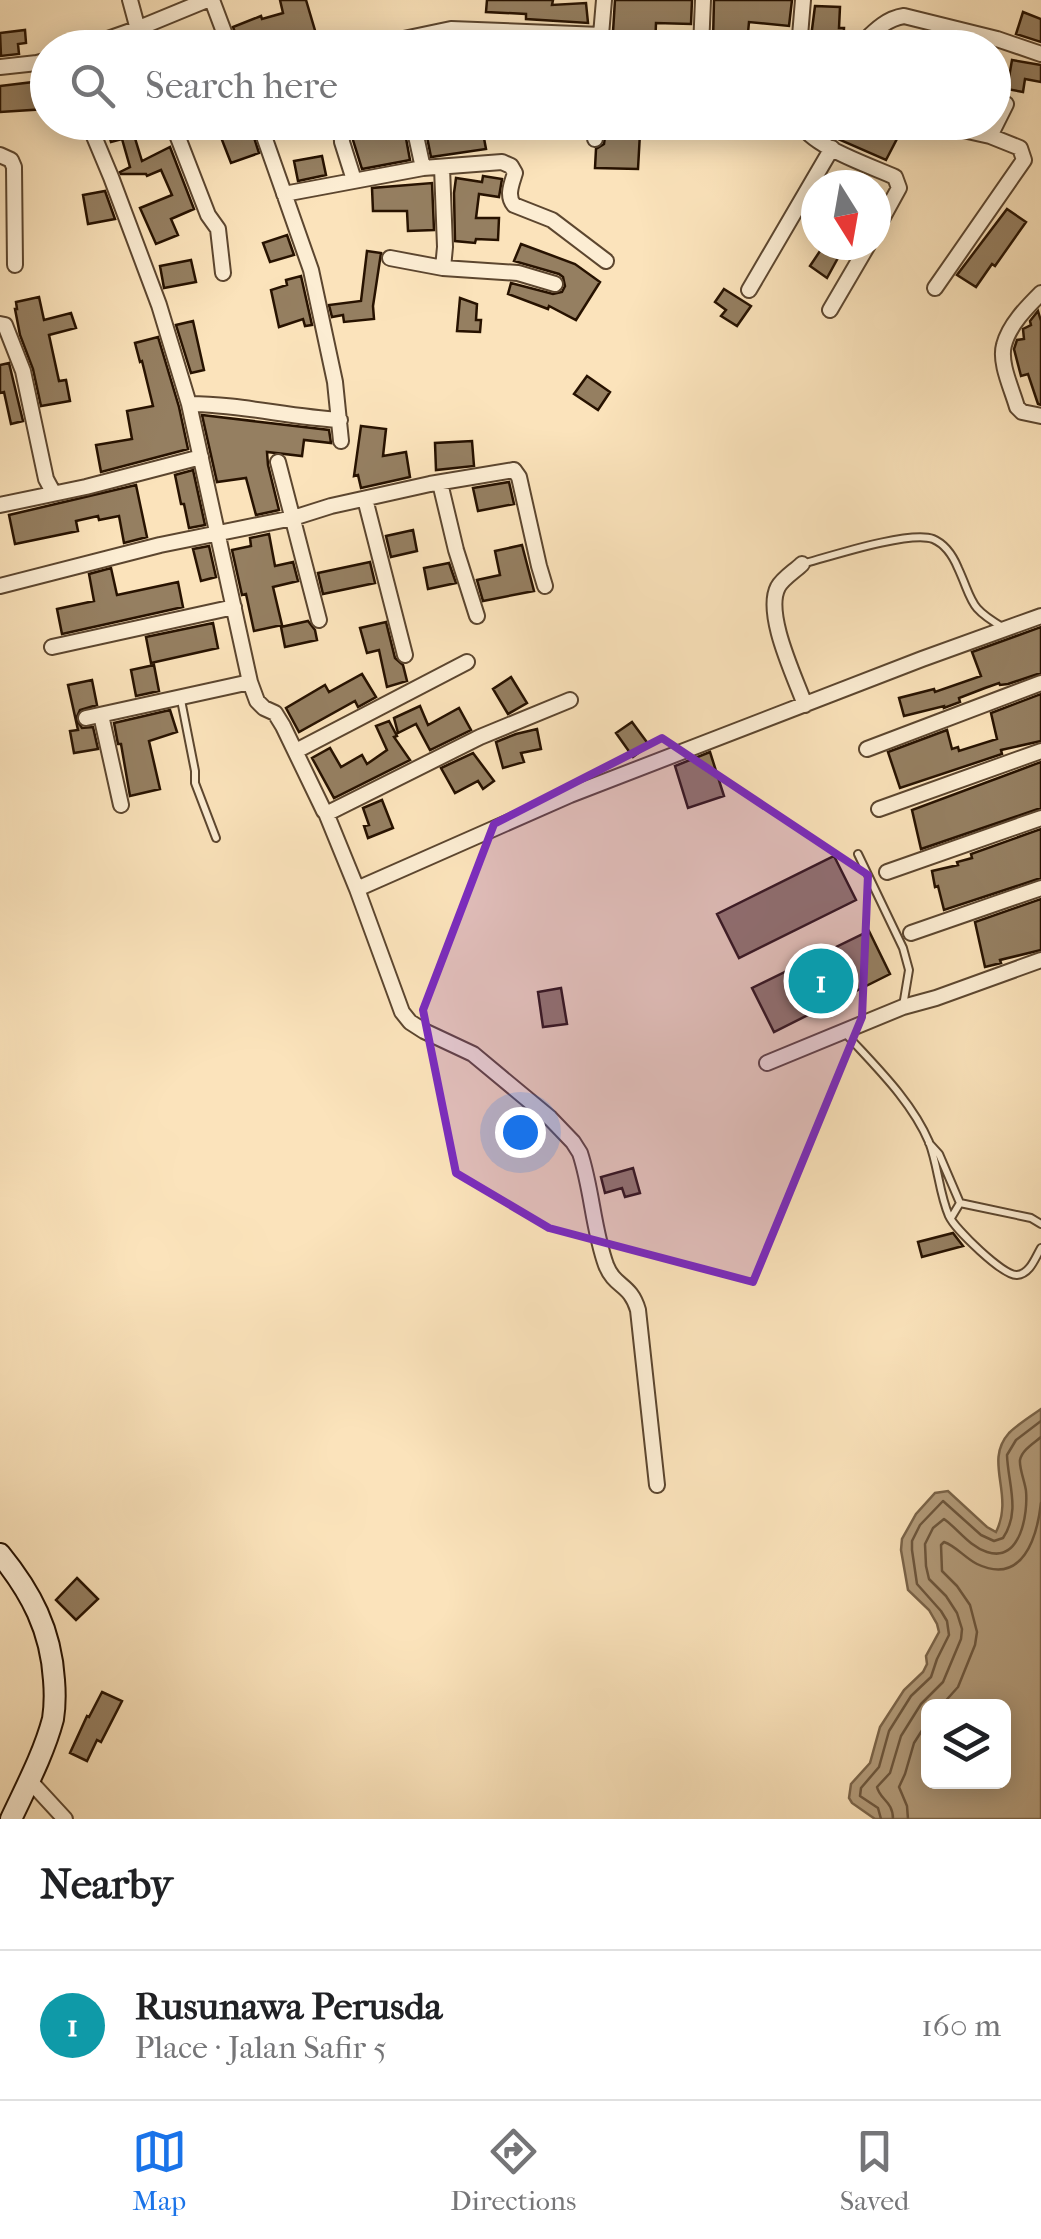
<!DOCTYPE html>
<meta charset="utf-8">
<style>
:root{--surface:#fff;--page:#f6f6f6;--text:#202124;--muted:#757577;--line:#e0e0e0;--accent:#1a73e8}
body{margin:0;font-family:"IM FELL French Canon",serif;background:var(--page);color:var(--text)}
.controls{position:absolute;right:30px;bottom:30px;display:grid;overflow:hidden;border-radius:15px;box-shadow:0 5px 25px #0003}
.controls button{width:90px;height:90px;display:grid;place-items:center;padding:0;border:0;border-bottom:2px solid var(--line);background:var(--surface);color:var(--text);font:50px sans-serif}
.compass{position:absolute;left:801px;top:170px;width:90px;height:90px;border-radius:50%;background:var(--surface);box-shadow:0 5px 25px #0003;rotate:169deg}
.you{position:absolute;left:520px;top:1132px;width:35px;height:35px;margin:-25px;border:8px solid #fff;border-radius:50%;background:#1a73e8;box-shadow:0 0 0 15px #1a73e833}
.badge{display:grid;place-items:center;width:65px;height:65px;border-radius:50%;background:var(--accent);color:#fff;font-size:32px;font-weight:700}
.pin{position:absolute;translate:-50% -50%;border:5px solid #fff;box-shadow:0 2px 10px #0006}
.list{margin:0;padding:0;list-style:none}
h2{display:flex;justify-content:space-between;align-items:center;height:130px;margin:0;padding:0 40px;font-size:42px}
h2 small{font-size:32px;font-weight:400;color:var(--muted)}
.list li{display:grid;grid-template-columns:65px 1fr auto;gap:30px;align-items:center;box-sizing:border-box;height:150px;padding:0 40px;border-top:2px solid var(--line)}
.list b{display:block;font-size:38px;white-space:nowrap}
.list p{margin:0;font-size:32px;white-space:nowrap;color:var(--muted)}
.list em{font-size:32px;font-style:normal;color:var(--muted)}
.icon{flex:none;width:55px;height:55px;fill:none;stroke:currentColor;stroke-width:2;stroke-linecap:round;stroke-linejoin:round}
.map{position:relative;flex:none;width:1041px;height:1819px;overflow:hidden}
.search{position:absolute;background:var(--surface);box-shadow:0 5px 25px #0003;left:30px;right:30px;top:30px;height:110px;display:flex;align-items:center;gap:25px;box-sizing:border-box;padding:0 35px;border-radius:55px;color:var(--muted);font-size:38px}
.sheet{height:280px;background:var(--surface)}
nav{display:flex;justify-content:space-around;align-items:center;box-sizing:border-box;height:140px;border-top:2px solid var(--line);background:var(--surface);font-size:28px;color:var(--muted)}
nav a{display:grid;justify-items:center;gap:5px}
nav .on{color:var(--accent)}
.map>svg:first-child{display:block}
.water{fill:#b39c7b;stroke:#7b654a;stroke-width:2.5;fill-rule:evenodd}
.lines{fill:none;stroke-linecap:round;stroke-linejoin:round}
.shore{stroke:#6d573e;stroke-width:2.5}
.building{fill:#957f61;stroke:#271200;stroke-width:2.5}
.lane-casing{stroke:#5c462f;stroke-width:10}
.street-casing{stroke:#5c462f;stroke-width:18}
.secondary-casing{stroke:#271200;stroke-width:24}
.lane{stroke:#fcedd3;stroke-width:6}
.street{stroke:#fcedd3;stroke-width:14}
.secondary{stroke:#fcedd3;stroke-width:20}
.marked{fill:#7b2cbf;fill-opacity:0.2;stroke:#7b2cbf;stroke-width:8;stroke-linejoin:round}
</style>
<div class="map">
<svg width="1041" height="1819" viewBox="0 0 1041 1819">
<rect width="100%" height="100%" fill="#fbe3bb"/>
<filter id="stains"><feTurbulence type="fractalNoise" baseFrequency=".002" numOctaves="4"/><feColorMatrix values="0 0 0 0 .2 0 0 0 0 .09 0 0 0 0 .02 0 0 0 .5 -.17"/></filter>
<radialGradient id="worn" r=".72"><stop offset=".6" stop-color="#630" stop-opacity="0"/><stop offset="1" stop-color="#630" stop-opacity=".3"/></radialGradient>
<path class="water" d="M1041,1409V1819H875L852,1803L849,1798L851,1784L870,1763L880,1727L904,1690L923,1672L927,1664L926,1656L939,1632L937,1624L929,1610L908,1590L901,1550L902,1539L916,1514L935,1493L948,1491L987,1527L996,1532C1015,1494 983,1462 1009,1433C1018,1424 1031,1416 1041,1409ZM928,1706H1004V1782H928Z"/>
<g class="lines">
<path class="shore" d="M941,1706L958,1687L975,1645L977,1632L970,1605L957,1586L942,1571L941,1545L944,1542C956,1546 965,1558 977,1564C1023,1586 1037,1537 1041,1503
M881,1819L878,1808L860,1796L861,1788L879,1767L889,1731L911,1696L931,1677L937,1659L949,1635L947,1621L941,1611L917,1584L912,1550V1541L920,1525L943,1501L981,1535L994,1541L1003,1538C1021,1511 1008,1484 1007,1455L1016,1440L1041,1421
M893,1819C893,1801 880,1800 877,1787L890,1773L901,1736L921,1704L943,1682L961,1639L962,1629L957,1613L946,1596L929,1579L926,1566L925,1544L933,1528L944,1519C958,1529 969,1546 987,1552C1021,1563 1028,1513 1026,1491C1025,1482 1019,1468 1020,1460C1022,1450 1034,1443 1041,1437
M908,1819L907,1806L899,1787L905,1774L914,1743L928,1721"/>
</g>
<path class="building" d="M280,0H306L319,44L307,48H273L268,32L239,43L233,27L261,16L262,19L283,13Z
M487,0H553L552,5L586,3L588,23L526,19V14L486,12Z
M615,0H692L691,24L656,23L655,48H612Z
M714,0H792L789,26L749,22L747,44L713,41Z
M815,6L840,7L839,28H844L843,47L810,45Z
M1023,12L1041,19V42L1016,34Z
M25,30L26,43L18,44L19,54L1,56L0,33Z
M1012,60L1041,65V82L1025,79L1023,92L1007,89Z
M42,81L46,109L0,112V86Z
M105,122H133L137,134L134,135L142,161L170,147L194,209L171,219L178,235L156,244L140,208L172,195L161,170L147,176L146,174H121L120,172L130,167L122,139L111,142Z
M215,122H249L259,153L231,163Z
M352,122H403L410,160L362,169L353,140Z
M424,122H481L486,149L431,157Z
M607,122H646L645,134L640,133L638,169L595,168L596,149L604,144Z
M824,122H876L884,126L885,124L901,131L886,160L831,136L821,130Z
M322,156L326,175L298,181L294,161Z
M483,176L502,179L499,197L479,194L476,218H499L498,240L476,239L475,243L455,241L454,193L456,178L482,182Z
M432,183L434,230L408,231L407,211H373L372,188Z
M105,191L115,219L88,224L83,195Z
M1007,209L1026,222L995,266L992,264L976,287L957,275Z
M287,235L294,255L270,262L263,243Z
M521,244L575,264L600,282L576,320L549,306L548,309L508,294L511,283L553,294L562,292L565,286L563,277L559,274L514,261Z
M824,245H845L827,278L810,266Z
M367,251L381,253L373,306L374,319L344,322L343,315L332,317L329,305L361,301Z
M191,260L196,282L164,288L160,266Z
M301,276L312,325L305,326L303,319L279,327L271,290L287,285L286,280Z
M724,289L751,306L737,326L721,316L726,310L715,302Z
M39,297L44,320L71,313L76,328L49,335L59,381L66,380L70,401L41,406L33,369L20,335L15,309H17L16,302Z
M460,298L477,304L476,320H481L480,332L457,331Z
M1038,311L1041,321V405L1038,404L1028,374L1021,376L1014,349L1017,340L1024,339L1023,329L1031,325L1030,321Z
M193,321L204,370L191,373L176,325Z
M158,337L179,407L188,449L101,472L96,445L132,439L127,411L153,406L142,361L140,362L135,343Z
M9,363L23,421L11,424L4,392L0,393V365Z
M587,376L610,392L598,410L574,394Z
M202,415L329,430L331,443L304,440L302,456L267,452L268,465L279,510L256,515L246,478L217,482Z
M361,426L386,429L383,456L406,452L410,477L361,488L358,475L354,476Z
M472,441L474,466L436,470L435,443Z
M193,470L205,525L189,528L184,504H181L175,475Z
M509,482L514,504L478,511L473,488Z
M136,485L147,537L124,543L119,516L99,520L98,516L76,521L78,531L15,544L9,515Z
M413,530L417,551L391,557L386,536Z
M269,534L275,566L293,562L298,581L273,587L282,625L254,631L246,594L242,595L232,550L251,546L250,538Z
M522,545L534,591L483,601L477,580L500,575L495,551Z
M209,546L216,577L201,581L193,549Z
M370,562L375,583L323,594L318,573Z
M449,563L456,583L428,589L424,568Z
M111,568L117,595L178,582L183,607L62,634L57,609L94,601L89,574Z
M308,621L315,630L317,640L285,647L281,627Z
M386,622L395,658L403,665L407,681L387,687L379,650L367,653L360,628Z
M213,623L218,648L151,663L146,637Z
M1041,627V673L1008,684L1000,685L999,683L985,688L959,698L960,702L944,708V706L904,716L899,698L934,689L935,692L981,676L972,652Z
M154,665L159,691L136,696L131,670Z
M362,674L376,697L358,707L355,701L299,732L286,708L325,685L329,692Z
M511,677L527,703L508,714L493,689Z
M92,680L97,705L80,710L76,719L82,728L93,727L98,749L74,753L70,731L78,730L68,685Z
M1041,694V741L1001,750L1002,754L900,788L888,752L947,730L952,749L958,747L959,751L997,739L991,713Z
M420,706L428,725L459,708L471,730L430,750L416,724L398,733L394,718Z
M170,710L177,732L149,741L160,789L130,796L121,744H118L114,723Z
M389,721L397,736L394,737L410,760L334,798L312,758L330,748L341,767L362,755L367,764L387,750L376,726Z
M632,722L649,745L633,757L616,733Z
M537,729L541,749L521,753L524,762L503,768L496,742L516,734Z
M710,752L724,796L688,808L675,766Z
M473,753L494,781L483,789L478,781L455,793L441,768Z
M1041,762V808L921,849L912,810Z
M382,800L393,828L368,838L364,826L369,825L363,808Z
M1041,829V878L944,910L938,886L935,887L932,871L958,865L957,862L972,858L971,854Z
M834,856L856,900L739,958L717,914Z
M1041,899V950L1000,960L1001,963L985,967L975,922Z
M869,931L890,974L774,1032L752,988Z
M561,988L567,1024L543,1027L538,992Z
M633,1168L640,1193L625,1197L622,1188L605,1193L601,1177Z
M953,1233L963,1246L922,1257L918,1242Z
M77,1578L98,1599L76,1620L56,1600Z
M102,1692L122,1701L101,1742L97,1740L87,1761L70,1753L87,1716L89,1717Z"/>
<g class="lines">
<defs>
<path id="lane" d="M802,564C828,557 910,530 933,539C945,544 953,556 958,568C974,603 968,607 1004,628
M181,700L195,771V783L216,838
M858,854L903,948L909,970L903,1006
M845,1033C875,1066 911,1100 929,1142C938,1165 939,1193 949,1216C955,1229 1003,1276 1017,1275C1030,1274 1035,1258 1041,1248
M929,1143L939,1154L960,1203
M951,1218L960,1203L1031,1218L1041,1224"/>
<path id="street" d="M130,0L143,48
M212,0L230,48
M394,41L451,29L601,35L604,0
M82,48L139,28L207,0
M701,48L703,0
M799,48L803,0
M857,48C872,34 884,19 904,16L997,39L1041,54
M0,67L37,63L48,60
M88,122L111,177L159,305L189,404L250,682L257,701L264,708L275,713L283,726L324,811L330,812L480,737L570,700
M172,122L208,215L218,229L223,273
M259,122L311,270L335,382L341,441
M341,122L342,142L354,180
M413,122L423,168
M800,122C810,146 871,166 895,177L899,188L876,230
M927,122L990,136L1020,148L1024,160L935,288
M990,136L1006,104
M595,139L596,122
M0,155L11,160L14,167L15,265
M442,167L445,247L443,268
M284,194L423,168L502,162L511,166L515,173C512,183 506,196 514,205L552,220L606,261
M390,258L443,268L518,273L555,284
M749,290L832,148
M1041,293C1027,307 1009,325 1004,345C999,363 1012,389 1017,407L1022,412L1041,416
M830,310L868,245
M0,324L5,325L23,371L46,479L53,492
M189,404C239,404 289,417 340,420
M278,462L319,620
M440,483L456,550L477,616
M365,499L405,655
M0,505L86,487L201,457
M802,564C795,571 783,578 778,587C764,614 795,677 805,705
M0,586L160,545L293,518L331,506L430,484L514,470L519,477L539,566L545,586
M52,647L234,607
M101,715L121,805
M86,718L250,682
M867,749L1041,683
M296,751L467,662
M879,809L1041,751
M326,813L357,889L570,795L922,659L1041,616
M887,872L1041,818
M357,889L402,1012L410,1022L424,1031L473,1054L550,1118L573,1142L580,1153C592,1189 593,1229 606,1265C615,1288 630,1283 638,1310L657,1485
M911,933L1041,888
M767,1063L903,1007L936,998L1041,960
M29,1780L65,1819"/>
<path id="secondary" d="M0,1554C31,1592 51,1630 54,1680C55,1692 55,1706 53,1719C44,1753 26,1787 11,1819"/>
</defs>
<use href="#lane" class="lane-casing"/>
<use href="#street" class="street-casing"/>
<use href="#secondary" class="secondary-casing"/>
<use href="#lane" class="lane"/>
<use href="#street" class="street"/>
<use href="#secondary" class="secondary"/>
</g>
<path class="marked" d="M662,738L868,875L862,1017L753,1282L549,1228L456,1173L423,1010L494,824Z"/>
<rect width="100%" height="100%" filter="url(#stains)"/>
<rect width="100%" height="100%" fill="url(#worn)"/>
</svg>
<div class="controls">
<button><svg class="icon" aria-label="layers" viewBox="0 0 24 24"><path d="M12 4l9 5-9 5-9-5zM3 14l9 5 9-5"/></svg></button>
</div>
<svg class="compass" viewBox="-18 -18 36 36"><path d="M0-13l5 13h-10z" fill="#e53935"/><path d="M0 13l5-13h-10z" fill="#757577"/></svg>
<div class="you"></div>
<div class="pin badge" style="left:821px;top:981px;background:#0f9aa8">1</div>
<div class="search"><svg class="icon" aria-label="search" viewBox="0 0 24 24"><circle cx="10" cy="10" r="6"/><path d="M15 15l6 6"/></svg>Search here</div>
</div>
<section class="sheet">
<h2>Nearby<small></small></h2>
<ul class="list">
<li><span class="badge" style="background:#0f9aa8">1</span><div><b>Rusunawa Perusda</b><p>Place · Jalan Safir 5</p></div><em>160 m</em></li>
</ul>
</section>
<nav>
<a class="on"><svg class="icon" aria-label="map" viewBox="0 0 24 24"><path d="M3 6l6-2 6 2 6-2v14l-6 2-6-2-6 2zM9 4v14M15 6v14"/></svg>Map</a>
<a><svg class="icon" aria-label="directions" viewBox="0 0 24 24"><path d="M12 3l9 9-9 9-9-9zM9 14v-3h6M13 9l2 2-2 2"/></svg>Directions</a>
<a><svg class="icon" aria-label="saved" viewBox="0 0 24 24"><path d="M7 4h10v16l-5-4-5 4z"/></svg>Saved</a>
</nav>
